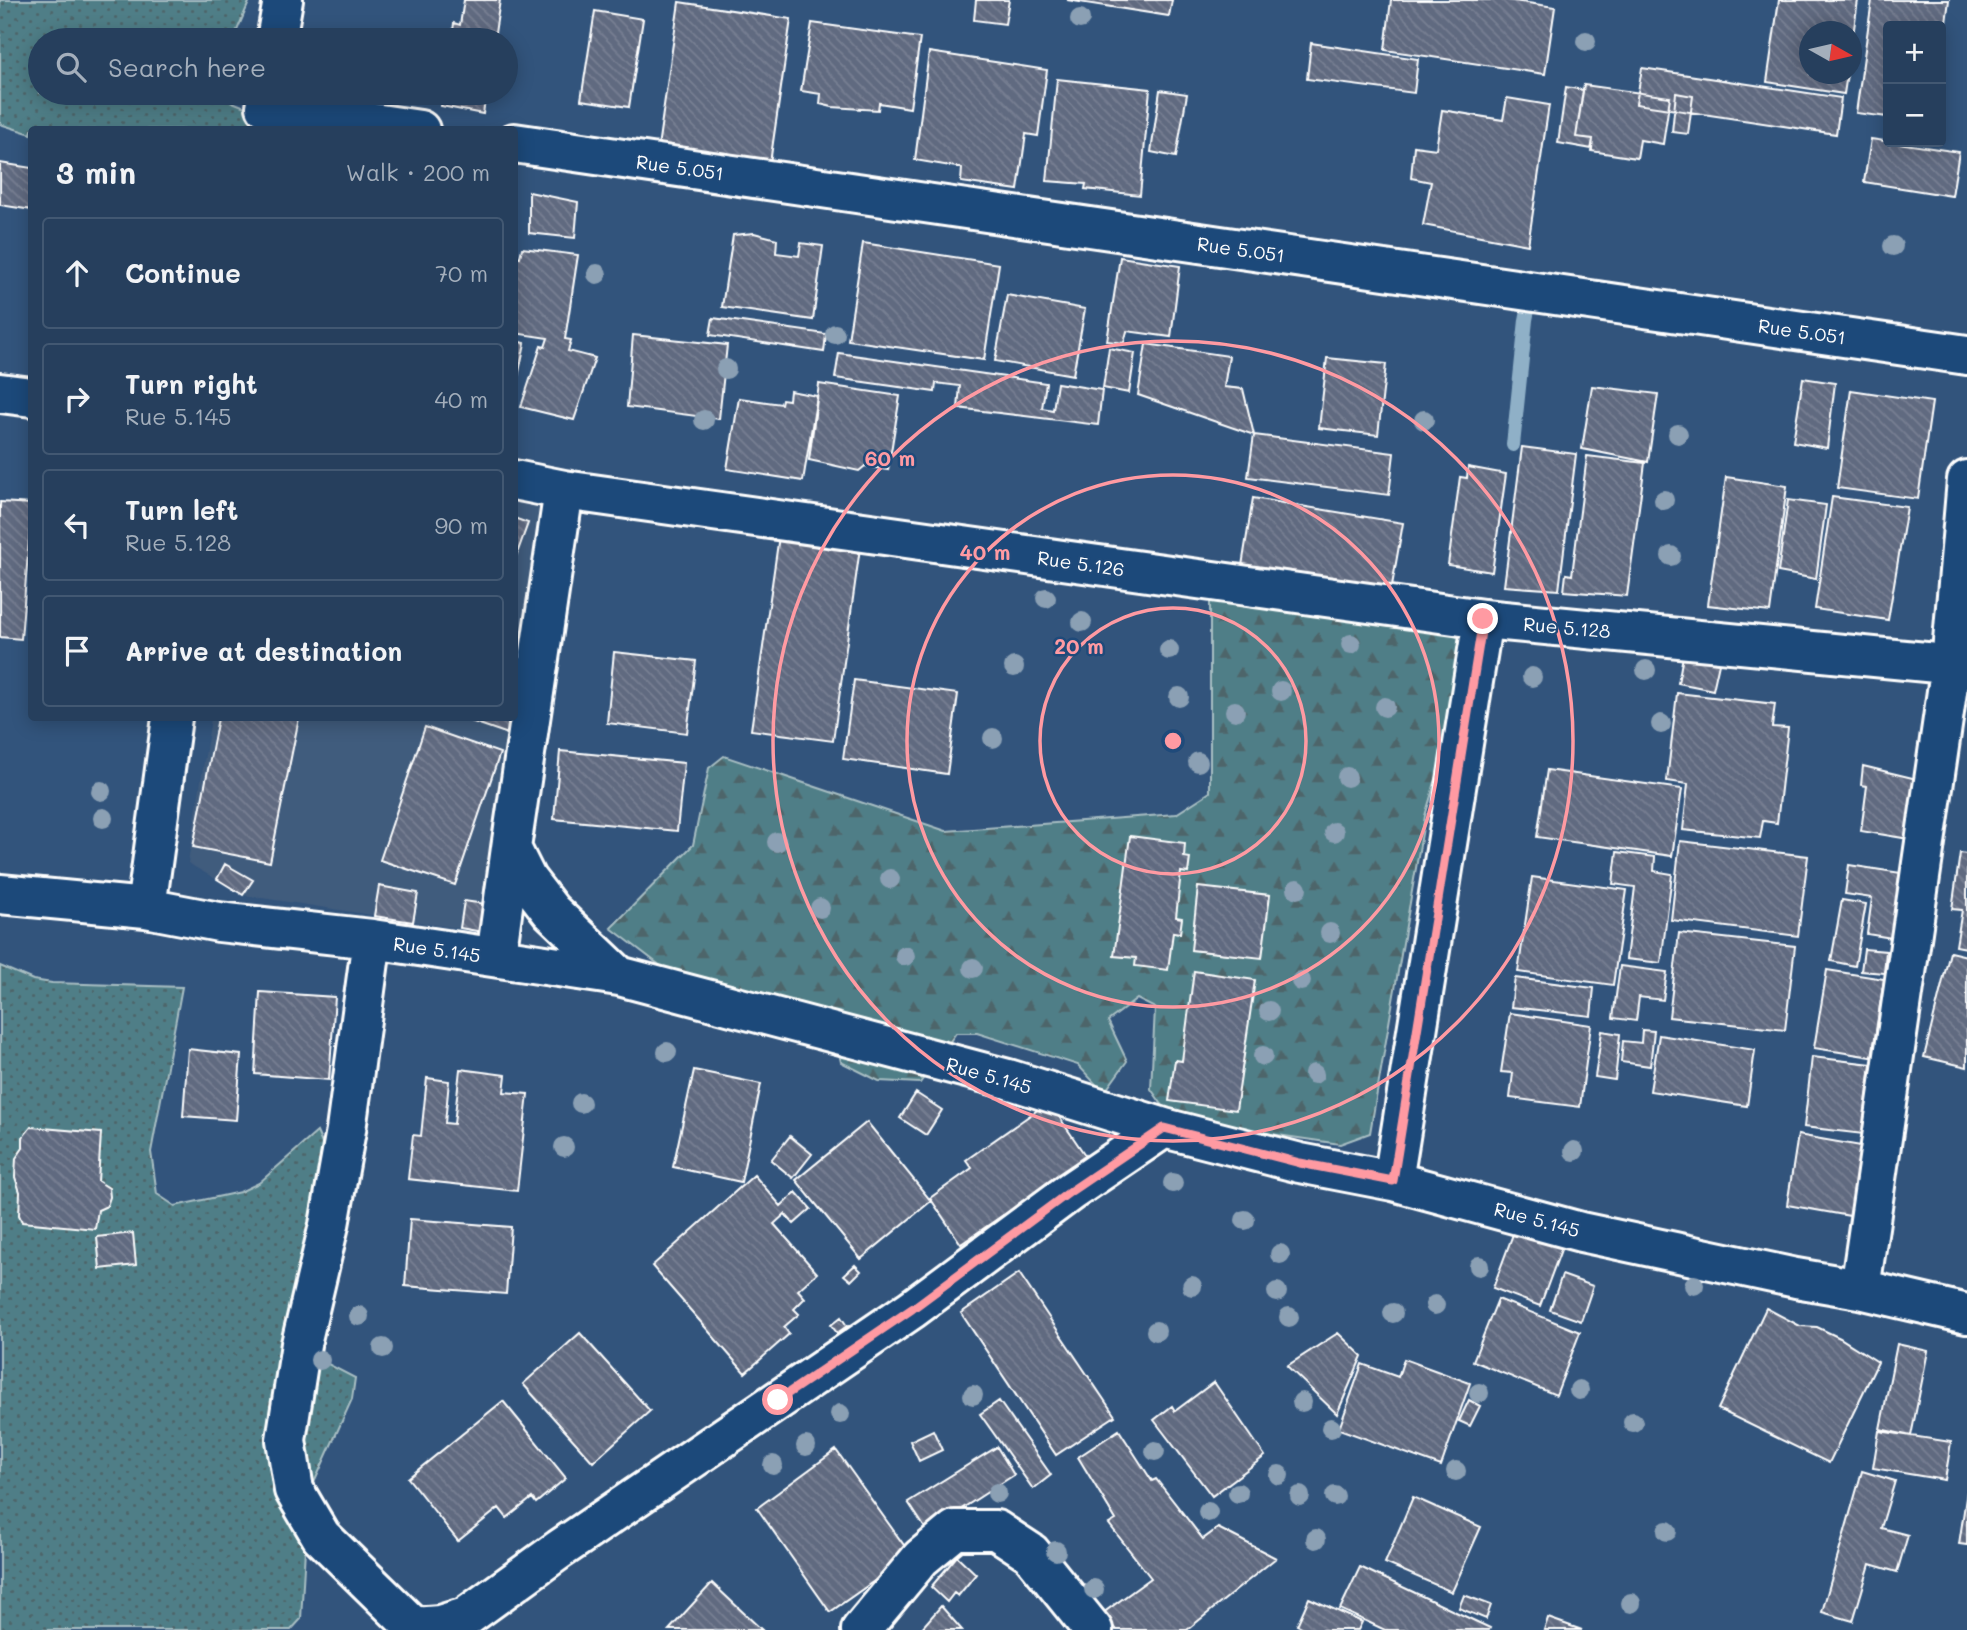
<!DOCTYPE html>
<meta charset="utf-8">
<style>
:root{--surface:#263f5d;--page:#2e4663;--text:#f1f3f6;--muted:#a4afbc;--line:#425872}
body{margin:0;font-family:Mali,sans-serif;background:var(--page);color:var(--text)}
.controls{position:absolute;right:21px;top:21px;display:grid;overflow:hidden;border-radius:7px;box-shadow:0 4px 18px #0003}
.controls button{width:63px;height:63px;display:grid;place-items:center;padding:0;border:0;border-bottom:2px solid var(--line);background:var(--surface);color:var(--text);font:35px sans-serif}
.compass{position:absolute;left:1799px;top:21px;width:63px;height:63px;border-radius:50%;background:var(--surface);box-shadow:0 4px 18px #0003;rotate:98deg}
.stop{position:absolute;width:21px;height:21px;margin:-16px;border:5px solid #ff9aa2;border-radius:50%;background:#fff}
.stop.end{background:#ff9aa2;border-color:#fff;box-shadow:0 2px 7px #0008}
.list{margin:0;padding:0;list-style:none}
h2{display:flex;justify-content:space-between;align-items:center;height:91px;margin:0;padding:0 28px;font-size:30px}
h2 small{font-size:23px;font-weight:400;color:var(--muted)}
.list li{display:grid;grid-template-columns:46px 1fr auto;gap:21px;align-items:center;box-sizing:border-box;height:112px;margin:0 14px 14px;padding:0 14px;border:2px solid var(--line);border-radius:7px}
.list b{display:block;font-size:26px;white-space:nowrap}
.list p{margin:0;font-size:23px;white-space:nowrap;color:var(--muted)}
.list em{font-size:23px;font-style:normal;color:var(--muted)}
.icon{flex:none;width:38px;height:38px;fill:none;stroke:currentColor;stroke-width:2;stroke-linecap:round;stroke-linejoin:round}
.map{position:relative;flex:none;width:1967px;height:1630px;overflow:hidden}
.search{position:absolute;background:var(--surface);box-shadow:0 4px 18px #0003;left:28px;top:28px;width:490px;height:77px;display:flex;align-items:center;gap:18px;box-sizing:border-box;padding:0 24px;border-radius:38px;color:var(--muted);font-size:26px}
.panel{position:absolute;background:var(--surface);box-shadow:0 4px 18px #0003;left:28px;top:126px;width:490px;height:595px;border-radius:7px}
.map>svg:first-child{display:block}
.built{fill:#405b7d}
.grass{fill:url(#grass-dots);stroke:#a8bec3;stroke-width:2}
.forest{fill:url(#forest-firs);stroke:#a8bec3;stroke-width:2}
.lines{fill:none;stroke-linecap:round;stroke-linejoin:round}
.stream{stroke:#8fb0c7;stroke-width:14}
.building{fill:url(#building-back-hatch);stroke:#fff;stroke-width:2}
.minor-casing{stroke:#fff;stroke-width:44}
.minor{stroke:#1f4a7a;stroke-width:38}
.tree{fill:#8ba0b4}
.route{stroke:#ff9aa2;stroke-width:9}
.ring{fill:none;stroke:#ff9aa2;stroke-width:3.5}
.labels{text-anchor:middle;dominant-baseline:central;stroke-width:5;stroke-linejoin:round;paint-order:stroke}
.street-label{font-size:19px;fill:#fff;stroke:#1f4a7a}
.centre{fill:#ff9aa2;stroke:#1f4a7a;stroke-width:3.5}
.ring-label{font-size:21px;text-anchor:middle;font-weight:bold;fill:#ff9aa2;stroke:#1f4a7a;stroke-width:5;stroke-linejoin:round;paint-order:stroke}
</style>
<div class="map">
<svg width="1967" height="1630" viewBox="0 0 1967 1630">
<defs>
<pattern id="grass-dots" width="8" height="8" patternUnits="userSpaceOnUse" patternTransform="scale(1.75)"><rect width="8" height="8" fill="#507e87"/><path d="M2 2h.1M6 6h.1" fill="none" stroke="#4e656a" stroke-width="1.8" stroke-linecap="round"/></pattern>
<pattern id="forest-firs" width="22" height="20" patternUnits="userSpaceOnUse" patternTransform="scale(1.75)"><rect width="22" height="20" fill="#507e87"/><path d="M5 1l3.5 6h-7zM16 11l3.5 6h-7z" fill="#4e656a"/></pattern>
<pattern id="building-back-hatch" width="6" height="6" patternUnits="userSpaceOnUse" patternTransform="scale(1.75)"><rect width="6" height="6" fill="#606a80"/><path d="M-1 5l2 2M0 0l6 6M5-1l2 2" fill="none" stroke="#788093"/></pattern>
</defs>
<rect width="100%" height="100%" fill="#32547c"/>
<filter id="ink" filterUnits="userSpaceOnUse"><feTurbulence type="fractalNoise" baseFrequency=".0143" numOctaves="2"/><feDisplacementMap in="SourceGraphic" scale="14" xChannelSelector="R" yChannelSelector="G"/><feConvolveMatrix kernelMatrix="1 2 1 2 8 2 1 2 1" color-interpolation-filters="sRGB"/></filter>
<g filter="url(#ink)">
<path class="built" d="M515,492L550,501L494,934L243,895L188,863L211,718H514Z"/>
<path class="grass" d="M0,0H250L233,40H40V93H229L230,101L300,129L32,130L31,134L0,124Z
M0,966L33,980L52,983L182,987L151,1152L157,1194L175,1206L240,1192L259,1183L317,1132L342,1189L320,1360L355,1378L352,1399L308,1496L301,1619L291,1630H0Z"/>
<path class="forest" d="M1210,594L1419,617L1465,641L1462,692L1425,816L1370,1133L1340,1144L1173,1120L1151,1089L1155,1008L1137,999L1108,1021L1127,1061L1104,1093L1078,1065L977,1033H956L920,1083L879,1081L841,1062L832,1023L674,976L611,928L693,845L709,768L724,756L946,831L1176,814L1210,792Z"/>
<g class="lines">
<path class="stream" d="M1513,445L1526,320L1531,294"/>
</g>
<path class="building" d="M464,0H500L494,40H452L454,23L460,25Z
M976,0H1009L1005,24L974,20Z
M1067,0H1172L1169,16Z
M1391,0H1507L1555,7L1545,74L1385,50Z
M1779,0H1858L1852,43V32H1810V74H1847L1844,94L1767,82Z
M1872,0H1949L1941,60V26H1888V117L1856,113Z
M679,2L791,19L770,163L658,147Z
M595,11L643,19L629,107L581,100Z
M812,23L920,38L910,108L879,103L878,110L832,107L820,104L821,94L801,91Z
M1311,43L1418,59L1414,93L1307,79Z
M929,52L1047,70L1038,136L1026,134L1018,190L961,182L962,168L915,160Z
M1642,68L1841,98L1836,134L1636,104Z
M1057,79L1150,89L1140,195L1085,189L1086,184L1047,181Z
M1584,85L1670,97L1663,144L1640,140L1637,158L1591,151L1593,139L1576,137Z
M1566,87L1583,90L1576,137L1593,139L1592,149L1558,143Z
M1160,90L1187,94L1176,157L1151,152Z
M380,93H404L403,102L379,98Z
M443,93H486L483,114L441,106Z
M1676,93L1693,96L1688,134L1672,132Z
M1507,98L1549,105L1528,245L1423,225L1431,182L1411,178L1414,146L1436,149L1442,110L1503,120Z
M1871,139L1959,152L1952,196L1864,182Z
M0,163L32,168V210L0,205Z
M529,192L578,202L575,238L529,233Z
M754,233L777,239L776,253L799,256L801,243L823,246L813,320L722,307L733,235Z
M863,243L999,264L984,360L848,340Z
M522,248L578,255L565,339L571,340L568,351L595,358L574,420L521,407L541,346L545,347L548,338L514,333V256L520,257Z
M1120,257L1180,266L1171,337L1127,331L1124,343L1107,341Z
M1007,295L1085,309L1073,375L995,361Z
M713,318L826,334L824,352L710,335Z
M633,335L727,345L719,419L627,407Z
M514,341L525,343L514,396Z
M1146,344L1229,356L1224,387L1243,389L1254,435L1138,395Z
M1109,348L1135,353L1129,393L1103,388Z
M839,353L1046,383L1042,408L1053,410L1057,383L1102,390L1098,425L958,408L960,386L936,383L935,392L835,378Z
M1327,358L1386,364L1378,435L1319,428Z
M1803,378L1835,383L1827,448L1793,442Z
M819,384L900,396L888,470L865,466L859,471L809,460Z
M1592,386L1658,394L1648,462L1582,449Z
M1851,390L1932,402L1918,499L1837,488Z
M790,391L817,396L803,481L727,469L739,398L781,404L782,399L789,400Z
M1254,435L1394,453L1389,495L1248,477Z
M1522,447L1576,454L1559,590L1504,586Z
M1587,456L1645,463L1627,596L1564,591L1566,574L1572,575Z
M1468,467L1506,474L1492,572L1448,565L1460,477L1467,478Z
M1726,477L1787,486L1770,612L1708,605Z
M1832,497L1907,507L1888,620L1815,609Z
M1253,498L1403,523L1390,597L1241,572Z
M1788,500L1826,505L1816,579L1778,572Z
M0,502L32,504L21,639L0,637Z
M514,518L528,523L514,562Z
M779,536L860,548L833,741L751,730Z
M514,652L535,660L514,715Z
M614,652L696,661L687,733L607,723Z
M1683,656L1719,663L1713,690L1678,683Z
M854,680L958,694L947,774L843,759Z
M1677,693L1775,704L1772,727L1788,728L1777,823L1763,821L1760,838L1683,830L1688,784L1667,781Z
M218,718H299L270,862L193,847Z
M462,718H514L508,734Z
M425,727L500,753L455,885L380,860Z
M560,751L684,763L677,831L554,819Z
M1863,766L1925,781L1915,840L1861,831L1867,786L1861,785Z
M1547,770L1682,789L1672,856L1537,837Z
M1130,836L1185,843L1184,857L1190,858L1188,873L1181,872L1176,917L1182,918L1180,933L1173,932L1168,970L1135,966L1136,958L1114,956Z
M1680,841L1808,856L1798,936L1671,920Z
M1617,852L1655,857L1654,871L1672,874L1661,963L1626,959L1635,887L1613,884Z
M1960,853L1967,854V948L1956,946L1962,910L1952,909Z
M225,864L253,880L243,895L217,879Z
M1849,865L1901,873L1892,938L1867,934L1872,898L1845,894Z
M1532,877L1627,890L1613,985L1518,972Z
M379,886L418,893L413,922L374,916Z
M1198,887L1270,895L1262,958L1191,950Z
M1842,900L1866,904L1855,966L1831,961Z
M464,901L499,906L494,934L460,928Z
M1679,933L1795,946L1785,1030L1669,1017Z
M1864,949L1886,951L1884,973L1861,971Z
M1950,952L1967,956V1067L1924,1057Z
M1620,966L1667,972L1663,1000L1639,997L1636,1021L1613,1018Z
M1827,970L1884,979L1872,1057L1814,1048Z
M1194,971L1255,980L1236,1110L1169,1101L1175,1060L1182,1061Z
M1515,978L1594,988L1591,1016L1511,1007Z
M260,992L335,997L329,1080L255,1074Z
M1510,1013L1591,1025L1580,1107L1510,1098L1513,1073L1501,1072Z
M1642,1030L1654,1031L1650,1066L1621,1062L1623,1041L1641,1043Z
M1602,1031L1620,1034L1615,1080L1595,1077Z
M1659,1035L1755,1050L1747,1106L1650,1091Z
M188,1049L241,1055L236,1120L183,1116Z
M1812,1057L1871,1064L1863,1134L1804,1127Z
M460,1069L506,1075L504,1092L528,1094L517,1191L408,1179L413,1135L421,1136L427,1078L449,1081L445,1123L454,1124Z
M694,1070L761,1084L741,1182L673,1167Z
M916,1093L942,1110L926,1135L900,1118Z
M1049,1102L1089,1161L1006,1219L1003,1215L961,1244L930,1198L972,1168L966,1160Z
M867,1122L931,1201L861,1259L796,1180Z
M31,1127L101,1133L98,1181L109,1188L110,1197L107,1206L98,1210L95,1229L22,1222L19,1215L20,1192L15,1177L16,1158L23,1148V1137Z
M1798,1135L1861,1146L1850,1216L1787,1205Z
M790,1136L812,1154L793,1178L771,1160Z
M754,1175L781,1206L796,1192L811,1209L794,1224L785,1214L774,1224L817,1273L798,1290L805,1298L794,1309L799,1314L784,1327L789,1334L745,1373L652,1266Z
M1519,1218L1566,1236L1540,1306L1493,1288Z
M410,1219L511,1227L506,1294L405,1286Z
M133,1233L136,1265L100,1269L97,1237Z
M855,1265L861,1271L851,1281L844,1275Z
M1019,1273L1115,1416L1056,1455L961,1313Z
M1562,1275L1593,1286L1581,1321L1550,1310Z
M1498,1299L1580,1332L1556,1395L1473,1361Z
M1766,1308L1800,1326L1817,1327L1840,1338L1878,1362L1829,1463L1718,1409Z
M841,1317L847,1326L837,1333L831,1325Z
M580,1333L650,1411L593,1462L523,1384Z
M1338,1333L1362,1356L1337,1414L1287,1366Z
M1897,1344L1928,1351L1911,1436L1880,1429Z
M1404,1359L1470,1383L1441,1466L1339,1429L1362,1364L1398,1377Z
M1214,1382L1265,1456L1212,1496L1154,1420L1172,1406L1175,1411Z
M1469,1400L1480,1406L1470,1426L1459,1421Z
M503,1401L566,1478L536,1503L532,1498L507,1518L499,1508L458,1541L408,1478Z
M999,1401L1051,1475L1033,1489L980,1414Z
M933,1430L942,1450L919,1461L910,1441Z
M1119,1430L1152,1481L1156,1479L1203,1539L1218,1528L1276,1558L1187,1630H1116L1103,1613L1151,1578L1109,1524L1116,1520L1078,1457Z
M1879,1431L1951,1442L1945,1480L1873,1468Z
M997,1447L1014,1475L927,1531L908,1502Z
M836,1450L911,1555L830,1612L757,1508Z
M1862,1471L1895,1481L1881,1528L1908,1535L1897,1572L1870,1564L1853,1621L1822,1612Z
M1967,1491V1545L1959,1544Z
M1413,1497L1481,1527L1452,1592L1385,1563Z
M957,1556L976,1574L958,1596L954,1593L947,1602L931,1587Z
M1360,1567L1490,1628L1489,1630H1385L1340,1609Z
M712,1583L762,1630H669Z
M1464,1595L1491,1605L1486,1619L1459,1608Z
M1309,1598L1362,1622L1358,1630H1308L1297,1625Z
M941,1606L962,1630H920Z
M1548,1618L1582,1630H1544Z"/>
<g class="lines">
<defs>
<path id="minor" d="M276,40L283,0
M266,107L420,130
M514,143L1967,355
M0,393L32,397
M514,480L564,490L1483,619
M564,490L511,848L527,880L551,911L619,976
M0,894L146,908L219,922L372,939L619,976L1008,1079L1164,1128L1300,1163L1393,1181L1581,1232L1796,1278L1860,1289L1967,1314
M146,908L172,718
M372,939L346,1130L329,1225L301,1344L286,1440L294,1490L321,1536L414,1627L440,1625L466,1617L560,1549L912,1309L1071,1191L1164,1128
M496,957L511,848
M1393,1181L1483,619L1967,666
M1860,1289L1951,664L1967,480
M861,1630L921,1558L955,1530H996L1031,1553L1093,1630"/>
</defs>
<use href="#minor" class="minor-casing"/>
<use href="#minor" class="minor"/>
</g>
<g class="tree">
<circle cx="1080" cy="19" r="10"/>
<circle cx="1586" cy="41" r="10"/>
<circle cx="1893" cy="246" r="10"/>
<circle cx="597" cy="274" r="10"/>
<circle cx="835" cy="334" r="10"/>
<circle cx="726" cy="369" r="10"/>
<circle cx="704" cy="420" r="10"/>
<circle cx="1424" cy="420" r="10"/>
<circle cx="1678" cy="434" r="10"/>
<circle cx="1664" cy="500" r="10"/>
<circle cx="1671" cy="556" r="10"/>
<circle cx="1046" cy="598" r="10"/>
<circle cx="1082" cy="622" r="10"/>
<circle cx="1351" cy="644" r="10"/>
<circle cx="1169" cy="650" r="10"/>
<circle cx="1014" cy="667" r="10"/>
<circle cx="1646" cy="670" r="10"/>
<circle cx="1532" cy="677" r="10"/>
<circle cx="1281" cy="691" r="10"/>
<circle cx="1179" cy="697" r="10"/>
<circle cx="1385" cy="707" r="10"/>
<circle cx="1235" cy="711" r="10"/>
<circle cx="1661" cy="724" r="10"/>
<circle cx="993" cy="738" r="10"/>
<circle cx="1198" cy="762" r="10"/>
<circle cx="1347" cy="777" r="10"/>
<circle cx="101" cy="791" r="10"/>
<circle cx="103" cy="818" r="10"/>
<circle cx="1334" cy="832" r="10"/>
<circle cx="777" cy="842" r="10"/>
<circle cx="890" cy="879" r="10"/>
<circle cx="1297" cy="889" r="10"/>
<circle cx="820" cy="908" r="10"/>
<circle cx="1330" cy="933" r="10"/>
<circle cx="905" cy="956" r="10"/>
<circle cx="973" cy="968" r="10"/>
<circle cx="1301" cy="981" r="10"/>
<circle cx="1269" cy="1011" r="10"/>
<circle cx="667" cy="1052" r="10"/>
<circle cx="1263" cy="1056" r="10"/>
<circle cx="1314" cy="1074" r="10"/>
<circle cx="581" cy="1103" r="10"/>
<circle cx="564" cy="1147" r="10"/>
<circle cx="1574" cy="1151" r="10"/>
<circle cx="1173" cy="1183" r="10"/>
<circle cx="1245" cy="1220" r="10"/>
<circle cx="1280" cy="1254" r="10"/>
<circle cx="1479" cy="1266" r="10"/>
<circle cx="1694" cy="1285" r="10"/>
<circle cx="1192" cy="1286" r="10"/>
<circle cx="1277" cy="1292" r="10"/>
<circle cx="1435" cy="1305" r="10"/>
<circle cx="1393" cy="1313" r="10"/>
<circle cx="359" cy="1316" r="10"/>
<circle cx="1289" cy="1317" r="10"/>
<circle cx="1156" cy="1331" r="10"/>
<circle cx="383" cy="1348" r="10"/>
<circle cx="320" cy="1360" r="10"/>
<circle cx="1579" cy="1390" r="10"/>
<circle cx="1479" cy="1393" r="10"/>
<circle cx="973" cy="1395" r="10"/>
<circle cx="1302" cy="1402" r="10"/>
<circle cx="840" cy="1414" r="10"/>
<circle cx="1633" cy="1422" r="10"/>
<circle cx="1331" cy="1428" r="10"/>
<circle cx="806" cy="1446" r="10"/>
<circle cx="1155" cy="1451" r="10"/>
<circle cx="773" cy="1465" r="10"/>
<circle cx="1456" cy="1471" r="10"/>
<circle cx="1279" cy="1475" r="10"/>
<circle cx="997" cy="1493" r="10"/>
<circle cx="1238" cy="1493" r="10"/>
<circle cx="1300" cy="1496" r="10"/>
<circle cx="1335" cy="1496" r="10"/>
<circle cx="1208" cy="1512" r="10"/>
<circle cx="1667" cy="1531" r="10"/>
<circle cx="1316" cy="1539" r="10"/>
<circle cx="1056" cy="1551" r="10"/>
<circle cx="1094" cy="1589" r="10"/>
<circle cx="1631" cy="1603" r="10"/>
</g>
</g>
<g class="lines" filter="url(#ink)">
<path class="route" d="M778,1400L912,1309L1071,1191L1164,1128L1300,1163L1393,1181L1483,619"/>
</g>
<g class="ring">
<circle cx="1173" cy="741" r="133"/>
<circle cx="1173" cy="741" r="266"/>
<circle cx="1173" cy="741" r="400"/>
</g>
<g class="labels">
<g class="street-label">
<text transform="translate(680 167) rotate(8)">Rue 5.051</text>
<text transform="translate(1241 249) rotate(8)">Rue 5.051</text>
<text transform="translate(1802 331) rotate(8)">Rue 5.051</text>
<text transform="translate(1081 563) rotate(8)">Rue 5.126</text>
<text transform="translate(1567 627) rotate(5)">Rue 5.128</text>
<text transform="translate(437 949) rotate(8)">Rue 5.145</text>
<text transform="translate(989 1075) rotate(16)">Rue 5.145</text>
<text transform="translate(1537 1219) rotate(15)">Rue 5.145</text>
</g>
</g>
<circle cx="1173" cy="741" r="10" class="centre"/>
<g class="ring-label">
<text x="890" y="466">60 m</text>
<text x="985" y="560">40 m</text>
<text x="1079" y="654">20 m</text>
</g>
</svg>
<div class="controls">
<button>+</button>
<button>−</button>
</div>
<svg class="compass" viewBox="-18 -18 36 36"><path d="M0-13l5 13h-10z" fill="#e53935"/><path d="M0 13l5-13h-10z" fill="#a4afbc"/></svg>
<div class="stop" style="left:778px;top:1400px"></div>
<div class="stop end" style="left:1483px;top:619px"></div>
<div class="search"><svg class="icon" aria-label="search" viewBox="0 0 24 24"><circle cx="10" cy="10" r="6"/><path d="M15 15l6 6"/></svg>Search here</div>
<section class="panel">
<h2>3 min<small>Walk · 200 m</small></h2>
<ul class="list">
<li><svg class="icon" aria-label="ahead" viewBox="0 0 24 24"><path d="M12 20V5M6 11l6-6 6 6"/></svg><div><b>Continue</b></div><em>70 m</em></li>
<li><svg class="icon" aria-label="right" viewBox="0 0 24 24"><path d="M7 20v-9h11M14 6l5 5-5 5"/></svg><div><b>Turn right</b><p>Rue 5.145</p></div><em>40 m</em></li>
<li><svg class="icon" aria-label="left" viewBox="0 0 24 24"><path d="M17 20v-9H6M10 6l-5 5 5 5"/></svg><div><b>Turn left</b><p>Rue 5.128</p></div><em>90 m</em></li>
<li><svg class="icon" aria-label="arrive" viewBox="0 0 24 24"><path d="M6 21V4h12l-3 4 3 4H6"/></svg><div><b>Arrive at destination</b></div></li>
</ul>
</section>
</div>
